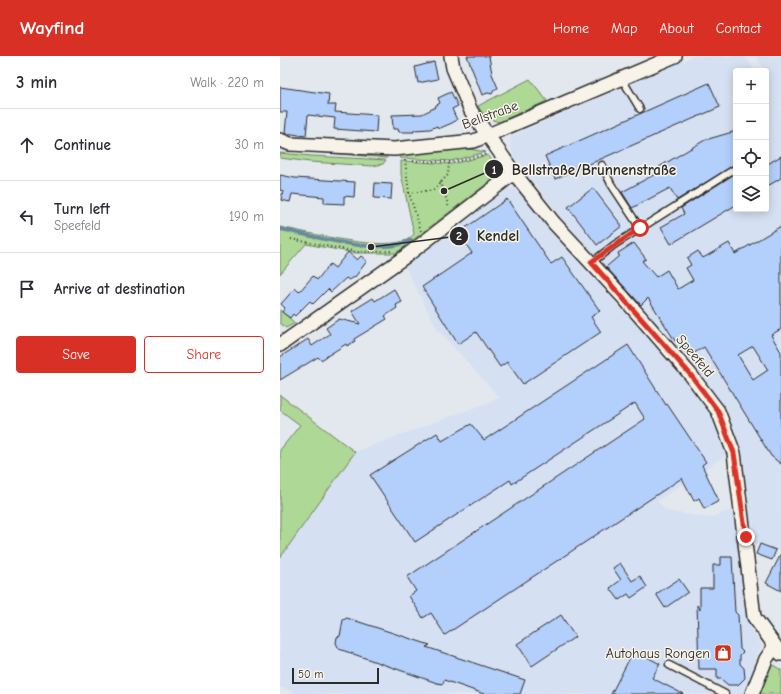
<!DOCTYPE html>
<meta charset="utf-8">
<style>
:root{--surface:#fff;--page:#f2f2f3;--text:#2b2b33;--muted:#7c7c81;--line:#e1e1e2;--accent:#d93025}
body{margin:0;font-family:"Comic Neue",sans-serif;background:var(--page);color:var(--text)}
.controls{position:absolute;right:12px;top:12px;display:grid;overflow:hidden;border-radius:4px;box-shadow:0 2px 10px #0003}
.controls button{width:36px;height:36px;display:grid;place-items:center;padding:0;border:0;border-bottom:1px solid var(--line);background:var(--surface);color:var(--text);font:20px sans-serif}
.scale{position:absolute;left:12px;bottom:10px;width:87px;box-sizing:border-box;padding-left:4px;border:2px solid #2b2b2b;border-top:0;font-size:11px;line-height:14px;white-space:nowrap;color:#2b2b2b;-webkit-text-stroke:3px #f7f3e8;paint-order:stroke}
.stop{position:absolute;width:12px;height:12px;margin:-9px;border:3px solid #d93025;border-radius:50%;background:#fff}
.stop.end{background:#d93025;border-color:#fff;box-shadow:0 1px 4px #0008}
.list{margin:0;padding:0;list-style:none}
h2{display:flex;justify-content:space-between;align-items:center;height:52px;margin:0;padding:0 16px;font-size:17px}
h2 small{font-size:13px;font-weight:400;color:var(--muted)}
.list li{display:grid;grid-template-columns:26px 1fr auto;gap:12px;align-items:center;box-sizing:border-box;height:72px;padding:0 16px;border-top:1px solid var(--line)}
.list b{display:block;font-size:15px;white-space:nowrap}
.list p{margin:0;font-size:13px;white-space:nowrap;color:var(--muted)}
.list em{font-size:13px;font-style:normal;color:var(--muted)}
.actions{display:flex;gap:8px;padding:12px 16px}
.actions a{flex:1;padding:9px 0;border:1px solid var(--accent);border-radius:4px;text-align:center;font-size:14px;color:var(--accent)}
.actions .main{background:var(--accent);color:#fff}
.icon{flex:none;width:22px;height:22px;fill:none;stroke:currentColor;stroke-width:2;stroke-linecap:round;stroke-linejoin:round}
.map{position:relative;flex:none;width:501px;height:638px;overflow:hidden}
header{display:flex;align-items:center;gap:24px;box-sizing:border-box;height:56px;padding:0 20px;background:var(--accent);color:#fff}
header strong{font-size:19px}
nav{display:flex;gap:22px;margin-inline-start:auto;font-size:14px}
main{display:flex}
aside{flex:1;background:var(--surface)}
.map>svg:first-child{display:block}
.built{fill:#d5e0f2}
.green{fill:#add895;stroke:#6c8260}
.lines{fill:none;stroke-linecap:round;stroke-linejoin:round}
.stream{stroke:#65899f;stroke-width:3.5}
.building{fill:#b3cffc;stroke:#2b2b2b;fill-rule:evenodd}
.lane-casing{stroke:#2b2b2b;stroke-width:9}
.street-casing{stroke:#2b2b2b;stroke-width:16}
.path{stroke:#2b2b2b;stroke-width:2;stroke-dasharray:1 3;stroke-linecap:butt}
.lane{stroke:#f7f3e8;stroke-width:6}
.street{stroke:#f7f3e8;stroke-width:13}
.route{stroke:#d93025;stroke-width:5}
.labels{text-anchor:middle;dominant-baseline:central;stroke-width:3;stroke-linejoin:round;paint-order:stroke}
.street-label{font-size:14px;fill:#2b2b2b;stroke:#f7f3e8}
.poi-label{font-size:14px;fill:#2b2b2b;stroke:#f7f3e8;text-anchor:end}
.leader{fill:none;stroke:#2b2b2b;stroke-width:1.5}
.callout-dot{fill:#2b2b2b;stroke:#f7f3e8;stroke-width:1.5}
.mark-label{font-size:12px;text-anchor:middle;font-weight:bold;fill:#fff}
.callout-label{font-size:15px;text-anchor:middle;font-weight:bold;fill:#2b2b2b;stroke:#f7f3e8;stroke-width:3;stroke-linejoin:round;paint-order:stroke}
</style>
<header>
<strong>Wayfind</strong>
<nav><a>Home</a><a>Map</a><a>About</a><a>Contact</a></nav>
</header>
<main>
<aside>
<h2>3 min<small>Walk · 220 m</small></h2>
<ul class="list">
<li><svg class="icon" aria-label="ahead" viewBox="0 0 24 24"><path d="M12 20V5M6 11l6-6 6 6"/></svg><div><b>Continue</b></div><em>30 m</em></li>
<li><svg class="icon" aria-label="left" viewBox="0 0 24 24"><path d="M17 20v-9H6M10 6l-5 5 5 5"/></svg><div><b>Turn left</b><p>Speefeld</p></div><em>190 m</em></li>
<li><svg class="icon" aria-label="arrive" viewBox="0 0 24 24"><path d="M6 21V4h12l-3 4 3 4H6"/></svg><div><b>Arrive at destination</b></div></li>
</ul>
<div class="actions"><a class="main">Save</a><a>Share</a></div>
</aside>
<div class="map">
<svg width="501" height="638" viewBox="0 0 501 638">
<rect width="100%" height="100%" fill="#e3e8ee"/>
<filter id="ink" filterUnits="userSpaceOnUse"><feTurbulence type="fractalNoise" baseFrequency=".025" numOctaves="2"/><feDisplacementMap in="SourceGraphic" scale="8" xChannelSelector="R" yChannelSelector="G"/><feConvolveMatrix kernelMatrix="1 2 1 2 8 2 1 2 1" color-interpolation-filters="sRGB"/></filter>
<g filter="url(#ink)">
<path class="built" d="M414,0H465L475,15H456V153H486V23L489,21L476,0H501V496L480,488L470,487L459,398L449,363L440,350L441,349L425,324L283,164L234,101L230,90L231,80Z
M232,132L242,136L271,173L417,337L438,367L448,398L377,445L386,455L430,462L454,453L465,550L471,572L482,590L477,598L473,618L465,638H19L0,631V502L75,396L220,342L157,273L124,209L222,133Z"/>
<path class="green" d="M250,23L267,45L219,66C208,63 203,60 198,50Z
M0,90L107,98V102L0,93Z
M184,92L206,96L171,105L120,102V98L153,96Z
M0,97L32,100L106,104L103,108L93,110L30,106L0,102Z
M208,99C216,109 217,116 209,126L116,197H75L26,188L0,218V171C31,177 94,194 124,185C128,184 131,181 134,178L121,118V105L172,108Z
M0,254L15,267L6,272L0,267Z
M0,339L75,396L0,502V394L20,369L0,354Z
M493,609L501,614V638H480L487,616Z"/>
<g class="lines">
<path class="stream" d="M0,173C33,180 102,201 131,184"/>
</g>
<path class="building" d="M187,0H209L212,18L218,32L214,34L212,38L208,37L202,39Z
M154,6L158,23L138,27L135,11Z
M429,27L440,51L275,123L265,100Z
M0,31L49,38L48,49H56L55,56L97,59L96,76L54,73L55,62L28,59L26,80L5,77L7,56H0Z
M171,36L178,50L172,53L177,64L172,67L158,73L157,70L150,73L134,74V76H119L118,73H113L112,59L142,58L156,51L155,50L160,47L158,42Z
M456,75V108L397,144L390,132L352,152L342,136L381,115L379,111L425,84Z
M501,100V122L486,131V109Z
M456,117V149L391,188L381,171L404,158L401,152Z
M0,119L15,122L75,126L74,141L64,140V148L44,147V141L12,138L10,146L1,144L3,135L0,134Z
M95,127L112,128L111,143L94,142Z
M313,132L342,170L317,189L288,151Z
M227,143L271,208L282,201L320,255L311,261L321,276L243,328L227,306L220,311L196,276L178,288L142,231L192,197L178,177Z
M501,170V273L491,279L501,296V408L491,400L424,291L411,299L400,282L395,285L368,242L361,249L326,211L339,200L338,197L354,187L366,203L362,205L376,221L387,214L398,233L413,224L406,212L411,209L407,202L418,195L423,202L449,187L455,198ZM473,290L488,314L473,324L458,299Z
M68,196L77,204L81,200L87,205L75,221L69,224L66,222L51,236L48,233L33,248L30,245L15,260L13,258L10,262L2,256L5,252L1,248L15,232L19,236L33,220L37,224L50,208L55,212Z
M114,233L122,246L116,249L117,252L105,260L107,263L74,283L75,285L67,290L66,288L41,304L38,301L0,324V301L28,283L32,290L50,278L46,272L59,263L80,268L72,255L93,242L95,245Z
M348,289L386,349L387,348L426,406L422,409L439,445L424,453L419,442L414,445L402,422L165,579L151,557L143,562L129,540L136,535L127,521L365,363L355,347L232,428L230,424L135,486L90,419L157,377L162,385L191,368L204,384Z
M480,488L496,494L492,504L476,498Z
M501,498V535L486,527Z
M441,501H452L455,556L458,559L460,593L463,596L460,599V608L464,612L465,622L458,629H448L441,623H437V613H419L417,549L420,554V532H433V509H441Z
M340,507L352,525L360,520L367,531L351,542L348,538L339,544L330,532L341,524L333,512Z
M399,523L408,536L385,552L376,538Z
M281,559L295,581L252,610L237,588Z
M67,562L150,589L146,591L245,624L240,638H204L164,624L163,628L157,627L59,593L56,587L57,581L60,580L63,564Z
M354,594L380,608L372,622L403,638H331Z"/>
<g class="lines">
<defs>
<path id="lane" d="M342,23L360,53
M322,109L331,128L360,172
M311,207L334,189L456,112
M389,609L445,638"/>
<path id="street" d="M171,0L173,12L191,55L234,117L274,167L343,241L410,318L438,355L454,397L474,561L501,598
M0,84L10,88L114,93L194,85L395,0
M0,289L126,200L234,117
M472,638L486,603L495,590"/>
</defs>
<use href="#lane" class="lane-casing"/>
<use href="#street" class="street-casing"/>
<path class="path" d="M125,104L129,137L141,175
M133,105L173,106L207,98
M161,126L169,152
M129,137L153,134L168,119L169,106
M11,183L77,196L112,195"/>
<use href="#lane" class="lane"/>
<use href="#street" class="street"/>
</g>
</g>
<g class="lines" filter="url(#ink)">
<path class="route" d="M360,172L311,206L410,318L438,355L454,397L466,481"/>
</g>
<defs>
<symbol id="shop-square" viewBox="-11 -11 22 22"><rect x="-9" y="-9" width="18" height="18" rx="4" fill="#c8321e" stroke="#f7f3e8"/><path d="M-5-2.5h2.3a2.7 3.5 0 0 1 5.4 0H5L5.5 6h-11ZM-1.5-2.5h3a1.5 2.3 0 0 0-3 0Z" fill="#fff"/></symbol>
</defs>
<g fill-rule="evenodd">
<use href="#shop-square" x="433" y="587" width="20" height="20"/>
</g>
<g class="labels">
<g class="street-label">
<text transform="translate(210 59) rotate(-20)">Bellstraße</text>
<text transform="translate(415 300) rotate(50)">Speefeld</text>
</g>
<g class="poi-label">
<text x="430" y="597">Autohaus Rongen</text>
</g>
</g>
<path class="leader" d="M164 135L214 113M91 191L179 180"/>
<g class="callout-dot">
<circle cx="164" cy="135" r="4"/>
<circle cx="91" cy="191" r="4"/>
<circle cx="214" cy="113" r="10"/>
<circle cx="179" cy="180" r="10"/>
</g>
<g class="mark-label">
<text x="214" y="118">1</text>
<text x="179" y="184">2</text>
</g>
<g class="callout-label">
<text x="314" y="119">Bellstraße/Brunnenstraße</text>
<text x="218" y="185">Kendel</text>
</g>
</svg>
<div class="controls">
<button>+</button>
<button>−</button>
<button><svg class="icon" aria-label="locate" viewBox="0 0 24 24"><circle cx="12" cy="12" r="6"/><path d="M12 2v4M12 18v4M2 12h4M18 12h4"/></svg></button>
<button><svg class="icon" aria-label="layers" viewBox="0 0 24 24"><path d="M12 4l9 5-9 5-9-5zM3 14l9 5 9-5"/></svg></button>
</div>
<div class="scale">50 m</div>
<div class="stop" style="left:360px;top:172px"></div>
<div class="stop end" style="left:466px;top:481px"></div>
</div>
</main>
